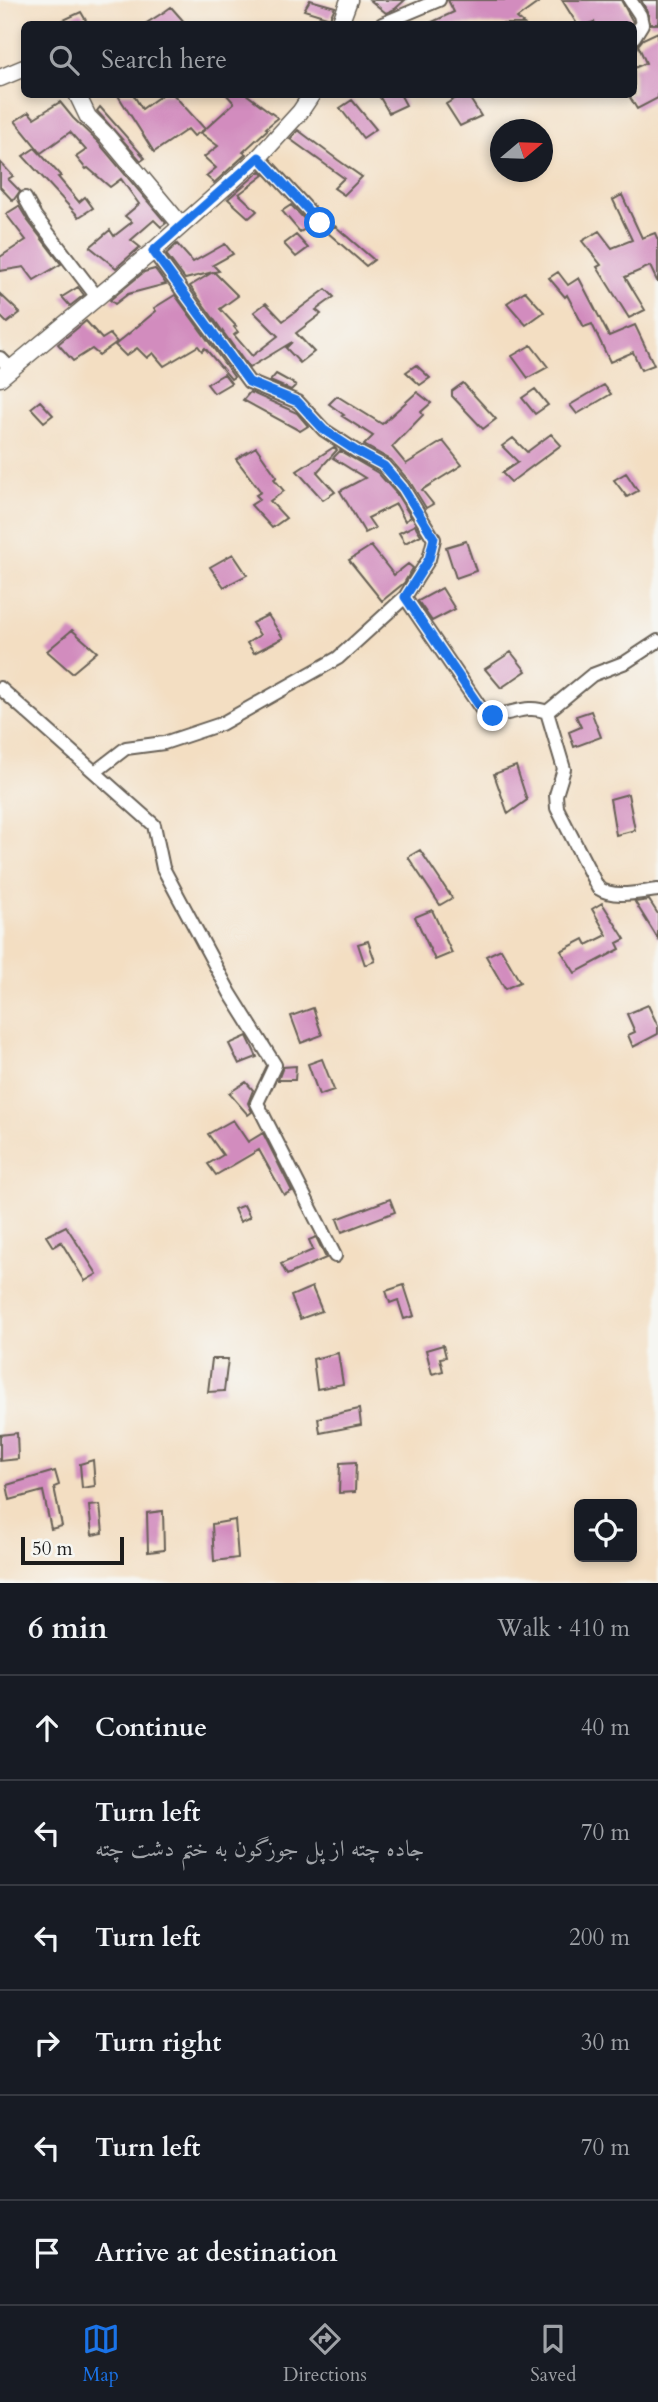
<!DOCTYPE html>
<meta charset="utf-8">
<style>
:root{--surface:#171b24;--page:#20242c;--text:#f1f3f6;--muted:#9ea1a6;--line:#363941;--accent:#1a73e8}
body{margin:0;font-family:Cardo,Amiri,serif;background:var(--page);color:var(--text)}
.controls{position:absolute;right:21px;bottom:21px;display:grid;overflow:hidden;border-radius:10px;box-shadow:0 4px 10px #0003}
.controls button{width:63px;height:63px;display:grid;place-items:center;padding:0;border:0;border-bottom:2px solid var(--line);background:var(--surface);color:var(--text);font:35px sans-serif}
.compass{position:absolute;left:490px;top:119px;width:63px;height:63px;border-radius:50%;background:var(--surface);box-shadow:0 4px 10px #0003;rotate:71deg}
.scale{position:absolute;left:21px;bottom:18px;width:103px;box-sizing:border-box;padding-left:7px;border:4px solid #1c1c1c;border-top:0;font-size:19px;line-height:24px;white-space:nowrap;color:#1c1c1c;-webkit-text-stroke:5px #f6f6f2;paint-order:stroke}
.stop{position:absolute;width:21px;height:21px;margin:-16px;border:5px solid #1a73e8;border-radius:50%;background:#fff}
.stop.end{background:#1a73e8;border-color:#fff;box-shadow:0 2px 7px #0008}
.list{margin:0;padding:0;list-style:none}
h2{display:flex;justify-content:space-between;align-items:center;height:91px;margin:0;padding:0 28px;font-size:30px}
h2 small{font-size:23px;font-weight:400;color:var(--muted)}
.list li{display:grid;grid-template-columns:46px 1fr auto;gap:21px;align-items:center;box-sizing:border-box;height:105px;padding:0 28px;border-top:2px solid var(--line)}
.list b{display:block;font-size:26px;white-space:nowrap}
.list p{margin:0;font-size:23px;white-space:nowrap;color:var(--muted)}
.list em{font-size:23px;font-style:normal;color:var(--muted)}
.icon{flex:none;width:38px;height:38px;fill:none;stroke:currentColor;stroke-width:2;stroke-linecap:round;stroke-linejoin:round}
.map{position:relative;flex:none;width:658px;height:1583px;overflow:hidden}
.search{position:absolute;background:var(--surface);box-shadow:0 4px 10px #0003;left:21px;right:21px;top:21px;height:77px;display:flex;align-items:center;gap:18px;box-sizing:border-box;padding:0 24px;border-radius:10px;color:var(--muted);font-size:26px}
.sheet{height:721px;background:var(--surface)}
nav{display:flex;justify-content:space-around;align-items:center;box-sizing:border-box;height:98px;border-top:2px solid var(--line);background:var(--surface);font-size:19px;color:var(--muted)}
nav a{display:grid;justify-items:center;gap:4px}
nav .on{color:var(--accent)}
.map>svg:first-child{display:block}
.building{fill:#d28cbe}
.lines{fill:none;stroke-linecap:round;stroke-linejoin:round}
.minor-casing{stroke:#676056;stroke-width:16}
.tertiary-casing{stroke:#676056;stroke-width:19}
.minor{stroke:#fff;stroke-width:12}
.tertiary{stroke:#fff;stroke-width:16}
.route{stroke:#1a73e8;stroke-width:9}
</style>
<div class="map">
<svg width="658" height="1583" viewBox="0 0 658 1583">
<rect width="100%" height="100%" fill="#f6f6f2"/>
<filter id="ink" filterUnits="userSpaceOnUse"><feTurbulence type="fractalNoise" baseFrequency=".0143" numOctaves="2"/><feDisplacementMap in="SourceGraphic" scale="14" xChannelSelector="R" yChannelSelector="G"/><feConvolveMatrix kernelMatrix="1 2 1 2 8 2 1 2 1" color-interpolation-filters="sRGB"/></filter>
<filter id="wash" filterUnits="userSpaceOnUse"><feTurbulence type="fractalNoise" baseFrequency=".00686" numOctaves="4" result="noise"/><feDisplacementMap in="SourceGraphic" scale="28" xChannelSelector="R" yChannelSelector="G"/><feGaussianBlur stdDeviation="1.57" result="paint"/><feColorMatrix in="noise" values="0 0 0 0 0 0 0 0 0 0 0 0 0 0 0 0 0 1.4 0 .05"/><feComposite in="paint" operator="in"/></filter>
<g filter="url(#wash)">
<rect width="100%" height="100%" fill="#f3dec2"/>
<g id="blocks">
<path class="building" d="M310,0L335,7L330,18L304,10Z
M370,0H405L395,9L386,13Z
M448,0H542L517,18L524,24H428L454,12Z
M562,0H621L633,22L631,24H596L594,22L588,24H577Z
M641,0H658V24H650L648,13Z
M171,7L186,24H145L164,12Z
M81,12L88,24H55Z
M658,32V98L637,109L628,94H634V68L646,63L638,45L643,39Z
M117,94H133L142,109L163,94H173L205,129L194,136L188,129L154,152Z
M226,94H246L278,118L266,128L268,129L243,152L246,154L214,183L206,176L216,168L204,157L218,146L201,133L234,103Z
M378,94H400L406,105L389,113Z
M463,94H467L481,116L460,126L446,104Z
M352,100L376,129L363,138L340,108Z
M60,102L73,118L98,142L166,223L161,227L154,220L131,240L140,247L116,268L90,247L110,230L114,236L132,222L125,216L139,204L121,179L110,187L88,168L86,169L76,157L86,150L70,132L41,153L15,121L29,112L34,118Z
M100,107L145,158L141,161L97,111Z
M298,130L338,160L362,177L344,195L334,188L344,178L290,139Z
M35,148L61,176L58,177L79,202L85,197L93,208L79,217L23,156Z
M0,162L13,176L8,179L20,191L13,201L0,187Z
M260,171L264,175L239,194L257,211L249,218L228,199Z
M622,195L642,238L655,233L658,240V283L650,266L625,277L645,310L629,318L597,267L601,265L582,241L599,231L612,248L632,240L613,200Z
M291,205L311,226L300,232L282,211Z
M19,206L28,221L61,264L34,280L24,267L0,271V257L26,240L6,214Z
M335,226L374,260L366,266L327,232Z
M296,235L308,248L296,257L284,244Z
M177,244L193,262L225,244L233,254L213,265L219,271L214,272L238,296L220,309L236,326L234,327L238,332L234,335L252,356L278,336L254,312L266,303L283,321L326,289L334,297L316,310L321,314L296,333L314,352L300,363L286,348L292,342L249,368L190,286L213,272L185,279L166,254Z
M155,269L166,284L128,294L115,304L110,300L144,272Z
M558,272L568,285L579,278L609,336L635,325L654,365L641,370L633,352L610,362L592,324L584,327L567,295L565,297L549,278Z
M78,287L84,295L70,306L62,297Z
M525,291L544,312L526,325L507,303Z
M0,294L20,313L7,323L0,316Z
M175,295L234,377L231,379L205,348L202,351L198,346L164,366L153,353L147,358L137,348L126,356L115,345L156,311L154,308Z
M86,321L102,339L110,334L117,342L99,355L92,349L73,361L58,344Z
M531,345L548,367L528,378L512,356Z
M416,365L430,378L420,385L406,372Z
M224,374L231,383L214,393L207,384Z
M276,374L296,385L291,390L270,381Z
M463,383L496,419L483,429L452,396V391Z
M604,385L611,394L577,414L570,405Z
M535,389L548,405L535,414L522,398Z
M250,392L297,413L308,426L300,431L243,400Z
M417,392L431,403L421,412L423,415L392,447L406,464L443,441L462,465L422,490L433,504L426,508L410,482L391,460L364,445L373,436L342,416L344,415L329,404L337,396L382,424Z
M40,401L53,415L44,422L31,408Z
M551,434L561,445L511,482L502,473L518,462L502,446L513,438L527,452Z
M256,447L277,477L274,479L284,491L270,501L286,518L272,528L251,505L260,499L256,495L261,492L236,459Z
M334,447L337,450L317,472L335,492L323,500L297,471Z
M340,451L378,473L396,493L411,517L405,521L396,504L368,518L375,528L365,533L340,491L365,478L333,458Z
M626,473L638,491L627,497L614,480Z
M415,525L421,535L405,543L399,533Z
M466,541L476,571L456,578L446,547Z
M371,546L394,575L408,564L413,568L404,583L382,601L349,560Z
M233,554L247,575L224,587L210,567Z
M442,588L455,609L432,621L418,601Z
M268,615L283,638L254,653L247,643L260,635L252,623Z
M72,630L97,652L72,673L47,651Z
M511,652L526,671L501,688L485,669Z
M591,711L601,737L574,747L569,732L581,727L576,716Z
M516,766L527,800L508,814L494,774Z
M628,794L635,830L616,835L610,799Z
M420,850L452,898L440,905L408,857Z
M649,900L658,914V939L635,902Z
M602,903L625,939L617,943L620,949L575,973L561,951L584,939L587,945L607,935L592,909Z
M432,910L452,953L435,960L415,917Z
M368,941L375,961L365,965L358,944Z
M501,949L520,982L505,989L486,956Z
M648,1005L658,1026V1034L633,1047L628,1035L635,1032L627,1014Z
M313,1008L322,1035L301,1043L291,1016Z
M247,1036L257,1057L239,1064L229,1044Z
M322,1059L334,1090L319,1095L308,1064Z
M296,1066L295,1080H278L283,1067Z
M246,1082L253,1090L248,1103L252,1112L248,1115L229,1093Z
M233,1120L248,1142L263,1133L292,1191L284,1195L259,1150L216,1175L208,1164L223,1155L208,1134Z
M390,1199L395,1212L342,1232L337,1219Z
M244,1205L250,1217L240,1222L234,1209Z
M66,1226L97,1274L85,1281L61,1242L53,1247L46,1236Z
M316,1237L326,1258L287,1275L281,1264L313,1250L309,1240Z
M404,1285L414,1316L404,1319L398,1300L390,1303L386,1291Z
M312,1287L322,1311L300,1319L291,1296Z
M443,1345L446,1357L440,1358L443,1371L432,1374L426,1350Z
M338,1353L343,1384L317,1389L313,1359Z
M212,1359H228L224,1391L208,1392Z
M359,1409L361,1425L320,1433L318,1418Z
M17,1433L18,1459L0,1461V1435Z
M93,1460L95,1486L82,1488L80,1464Z
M356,1462L355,1492L339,1493L340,1463Z
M55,1471L59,1485L54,1487L62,1526L51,1529L43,1491L10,1500L7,1485Z
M100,1505L103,1533L92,1535L89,1506Z
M163,1511L164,1550L148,1552L147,1513Z
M235,1520L238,1558L214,1561L212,1524Z"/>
</g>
</g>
<g filter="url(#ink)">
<use href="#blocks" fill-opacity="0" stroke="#676056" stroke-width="2"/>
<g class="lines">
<defs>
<path id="minor" d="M630,0L640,15L642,24L634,37
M382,24L439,0
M259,157L320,223
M25,198L35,216L97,297
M0,358L10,368
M405,597L484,713C505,720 524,702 547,712L564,769L556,795L557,808L598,888C615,899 639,892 658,890
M0,688L154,825L163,868L230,993L275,1065L257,1103L335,1256
M547,712L592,675L626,662L658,641
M95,772L126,748L164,743L221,724L338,658L405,597L429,559L434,539L403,488L384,466L356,451L324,430L298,402L249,382L153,251"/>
<path id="tertiary" d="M340,24L349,0
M0,78L24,68
M77,94L88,117L106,135L181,225
M0,378L153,251L259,157L300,112L312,94"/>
</defs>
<use href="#minor" class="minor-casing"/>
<use href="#tertiary" class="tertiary-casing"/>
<use href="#minor" class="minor"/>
<use href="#tertiary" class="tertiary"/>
</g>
</g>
<g class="lines" filter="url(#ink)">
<path class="route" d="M320,223L259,157L153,251L249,382L298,402L324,430L356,451L384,466L403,488L434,538L429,559L405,597L484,713L493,716"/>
</g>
</svg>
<div class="controls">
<button><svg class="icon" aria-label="locate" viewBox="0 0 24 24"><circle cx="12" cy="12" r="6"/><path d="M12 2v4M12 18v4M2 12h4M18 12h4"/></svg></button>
</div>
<svg class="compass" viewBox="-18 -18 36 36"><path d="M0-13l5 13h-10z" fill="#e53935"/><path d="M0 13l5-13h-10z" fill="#9ea1a6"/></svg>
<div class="scale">50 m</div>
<div class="stop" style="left:320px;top:223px"></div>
<div class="stop end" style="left:493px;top:716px"></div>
<div class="search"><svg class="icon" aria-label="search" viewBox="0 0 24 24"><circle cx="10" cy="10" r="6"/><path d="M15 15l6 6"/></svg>Search here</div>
</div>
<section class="sheet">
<h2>6 min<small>Walk · 410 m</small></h2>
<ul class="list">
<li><svg class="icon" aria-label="ahead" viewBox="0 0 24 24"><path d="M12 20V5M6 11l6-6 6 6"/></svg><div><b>Continue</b></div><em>40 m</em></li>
<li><svg class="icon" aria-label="left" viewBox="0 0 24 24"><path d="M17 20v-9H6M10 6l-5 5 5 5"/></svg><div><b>Turn left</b><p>جاده چته از پل جوزگون به ختم دشت چته</p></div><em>70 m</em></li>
<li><svg class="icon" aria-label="left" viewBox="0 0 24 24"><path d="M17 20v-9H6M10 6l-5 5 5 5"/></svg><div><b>Turn left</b></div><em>200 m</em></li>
<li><svg class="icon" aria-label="right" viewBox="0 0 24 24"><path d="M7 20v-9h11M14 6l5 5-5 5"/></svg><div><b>Turn right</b></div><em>30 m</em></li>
<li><svg class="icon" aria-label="left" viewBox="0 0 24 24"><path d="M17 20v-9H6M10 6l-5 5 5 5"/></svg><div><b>Turn left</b></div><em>70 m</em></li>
<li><svg class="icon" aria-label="arrive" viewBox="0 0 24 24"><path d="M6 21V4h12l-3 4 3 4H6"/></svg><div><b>Arrive at destination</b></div></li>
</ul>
</section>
<nav>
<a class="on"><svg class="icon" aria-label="map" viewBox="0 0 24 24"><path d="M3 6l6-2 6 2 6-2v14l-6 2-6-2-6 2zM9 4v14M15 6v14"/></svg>Map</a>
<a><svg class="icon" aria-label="directions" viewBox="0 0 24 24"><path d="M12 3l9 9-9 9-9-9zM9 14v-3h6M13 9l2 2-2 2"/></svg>Directions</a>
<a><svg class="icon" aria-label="saved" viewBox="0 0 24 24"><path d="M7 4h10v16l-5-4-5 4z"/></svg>Saved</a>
</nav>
